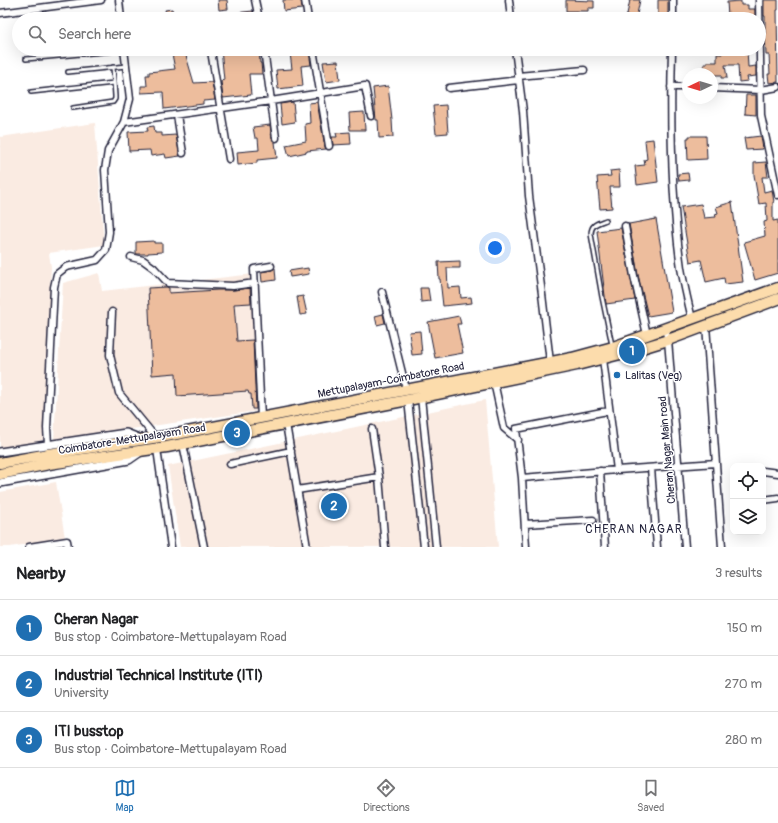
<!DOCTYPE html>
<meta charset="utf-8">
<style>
:root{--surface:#fff;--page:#f2f2f2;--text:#202124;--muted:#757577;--line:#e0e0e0;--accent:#1f6fb2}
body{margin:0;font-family:Pangolin,sans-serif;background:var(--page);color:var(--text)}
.controls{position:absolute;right:12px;bottom:12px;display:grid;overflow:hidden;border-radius:8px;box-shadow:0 4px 16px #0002}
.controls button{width:36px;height:36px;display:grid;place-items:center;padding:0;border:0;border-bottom:1px solid var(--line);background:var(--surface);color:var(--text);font:20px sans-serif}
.compass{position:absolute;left:682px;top:68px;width:36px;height:36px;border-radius:50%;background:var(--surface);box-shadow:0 4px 16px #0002;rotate:266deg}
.you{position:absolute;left:495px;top:248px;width:14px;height:14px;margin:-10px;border:3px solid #fff;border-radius:50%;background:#1a73e8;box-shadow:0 0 0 6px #1a73e833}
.badge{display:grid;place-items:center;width:26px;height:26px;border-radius:50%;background:var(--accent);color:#fff;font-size:13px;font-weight:700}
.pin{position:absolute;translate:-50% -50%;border:2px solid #fff;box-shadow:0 1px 4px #0006}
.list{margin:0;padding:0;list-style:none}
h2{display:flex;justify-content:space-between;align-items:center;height:52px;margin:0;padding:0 16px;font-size:17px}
h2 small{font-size:13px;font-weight:400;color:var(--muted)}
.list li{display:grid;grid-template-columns:26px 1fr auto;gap:12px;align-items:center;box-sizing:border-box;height:56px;padding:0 16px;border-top:1px solid var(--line)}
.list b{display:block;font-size:15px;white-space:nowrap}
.list p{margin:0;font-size:13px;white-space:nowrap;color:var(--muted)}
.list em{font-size:13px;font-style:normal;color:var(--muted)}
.icon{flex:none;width:22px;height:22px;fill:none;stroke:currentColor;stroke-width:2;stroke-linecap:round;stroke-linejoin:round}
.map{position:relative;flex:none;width:778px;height:547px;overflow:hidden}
.search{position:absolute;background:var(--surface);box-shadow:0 4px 16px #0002;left:12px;right:12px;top:12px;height:44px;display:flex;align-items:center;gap:10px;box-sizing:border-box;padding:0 14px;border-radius:22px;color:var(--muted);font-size:15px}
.sheet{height:220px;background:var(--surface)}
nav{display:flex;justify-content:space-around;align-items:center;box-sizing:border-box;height:56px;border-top:1px solid var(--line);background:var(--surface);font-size:11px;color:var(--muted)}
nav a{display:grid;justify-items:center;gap:2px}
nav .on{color:var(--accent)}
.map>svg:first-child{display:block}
.built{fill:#faebe2}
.building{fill:#edbd9d;stroke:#22223b}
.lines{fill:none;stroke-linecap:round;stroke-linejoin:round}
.service-casing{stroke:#22223b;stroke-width:6}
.minor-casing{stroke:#22223b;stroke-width:9}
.tertiary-casing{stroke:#22223b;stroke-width:10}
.trunk-casing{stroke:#22223b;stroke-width:13}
.service{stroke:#fff;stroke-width:3}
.minor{stroke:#fff;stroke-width:6}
.tertiary{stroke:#fff;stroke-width:7}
.trunk{stroke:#fcdcac;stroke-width:10}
.poi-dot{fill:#1f6fb2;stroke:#fff;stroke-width:1.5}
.labels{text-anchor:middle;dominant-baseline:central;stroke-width:3;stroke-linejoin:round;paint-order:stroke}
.poi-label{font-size:11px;fill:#22223b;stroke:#fff;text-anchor:start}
.street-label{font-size:11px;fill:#22223b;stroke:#fff}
.neighbourhood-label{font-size:12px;letter-spacing:1px;fill:#22223b;stroke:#fff}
</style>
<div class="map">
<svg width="778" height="547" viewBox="0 0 778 547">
<rect width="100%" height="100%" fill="#fff"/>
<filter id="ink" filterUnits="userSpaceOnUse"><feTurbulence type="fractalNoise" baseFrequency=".025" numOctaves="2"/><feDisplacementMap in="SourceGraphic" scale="8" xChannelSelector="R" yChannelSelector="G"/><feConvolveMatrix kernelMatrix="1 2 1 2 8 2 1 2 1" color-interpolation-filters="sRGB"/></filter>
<g filter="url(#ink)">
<path class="built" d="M95,123L104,245L49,253L51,267L43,440L0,451V137Z
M99,273L102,291L254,274L257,411L54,440L63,283Z
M485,400L498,547H180L168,466Z
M56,482L65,538L10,547H0V492Z"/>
<path class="building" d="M218,0H227L228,9L219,10Z
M283,0H301L302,9L284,11Z
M566,0L594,1V8H588V11H566Z
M630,0H640L636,19H626Z
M658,0H668V19H658Z
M764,0H778V10H777L778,82L769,83L768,74H770L769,55H766L765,30V16H764Z
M741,1V5H748V9H755V17H743V15L728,16L727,2Z
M172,9L174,16L167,17L165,10Z
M253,11V19H235L234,13Z
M171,49H184L194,83L212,82L215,100L203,101V104L164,109L163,92L141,93V86H147L146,75H149V72L175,69Z
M221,49H259L260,63H261L262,74H249L251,95L223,98L221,81L224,80Z
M739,49H747L748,67L756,66V76L747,77L748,81L739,82L738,65H725L727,78H721V75H712V74H704V64H707V62H717V54H722V50Z
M309,51L311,65L301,66L303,86L278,89L276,70L292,69L290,53Z
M338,61L340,80L326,82L323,62Z
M388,86L392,120L393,137L379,138L378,120H376L373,88Z
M746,95H756V115L745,114Z
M293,102L295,122L282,124L280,104Z
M317,102L325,147L326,149L307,151V152L289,156L286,145L306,141L305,124L310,123L309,103Z
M446,105L448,133L436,134L433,106Z
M364,112L365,130H350L349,113Z
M270,125L272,139L275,142L277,158L257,160V163L238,165L237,152L259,150L258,138H255L253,127Z
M154,126L155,133H162V136L176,135L180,156L166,158L165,154L151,156L150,150L129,151L128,132L148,131L147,127Z
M350,132L351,144L333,145L332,137H337L336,133Z
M689,136H706L707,159L688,160L687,138H689Z
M761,136L763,149L746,150L744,138Z
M653,139L658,182L637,185L635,166L645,165L644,160L647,159L645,140Z
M766,162L768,177H762L764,192L772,190L774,202H773V221L778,220V273L755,280L744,242L765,236L764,222L767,221L766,203L759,204L754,175V163Z
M619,170L620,187H610L612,208L600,209L597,177L611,176L610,171Z
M688,173L689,180L679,181L678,174Z
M732,202L743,282L725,284L724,278L706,282L701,260L690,262L681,207L701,204L704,218L716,217L715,214L718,213L716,207Z
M656,219L672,312L648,316L638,275L629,224Z
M621,228L635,300L606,304L597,231Z
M154,241V243H162V252L148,253V254H136V242Z
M460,261V268H447L448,288L460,287L461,298L471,297L472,303L443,306L440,279H439L438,262Z
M275,268L276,280L262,282L261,272L272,270Z
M308,268L309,274L290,277L289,271Z
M167,287L169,288V293L218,290H233L250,288L251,303L234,304L237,341L253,340L256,409H252L251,394H249L248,391L177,396L176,373L152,375L148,288Z
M420,288H428L430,301L421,302Z
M303,296L307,314L300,315L297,297Z
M383,314L385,323L377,325L375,316Z
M459,316L461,324H457L463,353L435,358L428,322Z
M420,331L422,354L412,355L409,332Z"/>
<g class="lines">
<defs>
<path id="service" d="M26,59L124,50
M68,72L126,66
M31,92L114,83
M73,108L113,102L115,99V96L113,67
M606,220C598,223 591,224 591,234L602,297L612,345"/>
<path id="minor" d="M119,0L121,19
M255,0L259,19
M305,0L308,19
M509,0L511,19
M759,0L761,116L778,195
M0,13L101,0
M673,19V0
M313,49L329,146
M515,49L523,111L529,196L542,294L550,362
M672,49C670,122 671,195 681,268C684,285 688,302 692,319
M211,51L229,159
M518,76L584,70
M671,87H688
M449,88L519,80
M712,88L761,90L778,87
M177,115L183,153
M124,122L271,101L264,49
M276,138L271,101L365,86L371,116
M625,226L634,276L647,335
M131,257L143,260L154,268L168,283L233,286L255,283
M382,292L406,389
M112,312L110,355L119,393L156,438
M706,325L722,547
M665,329L668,340L685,547
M494,382L504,428L518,440
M421,397L436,547
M408,400L424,547
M261,418L254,269L271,266
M286,424L307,547
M372,429L379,477L385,547
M48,444L47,428L54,287L57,274L66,267L97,260L106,250L109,232L105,170L108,151L124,122L130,99L124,49
M183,444L204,547
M157,449L171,547
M230,464L291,451
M651,468L657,547
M617,470L716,463
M600,471L605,547
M763,471L778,473
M522,478L516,429L602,412L609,411
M297,490L379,477
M763,500L778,498
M525,524L593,520
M29,547L67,541L68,547
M526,547L522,478L617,470L603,359"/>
<path id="tertiary" d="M0,452L126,433L141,439
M0,483L129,460L142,451"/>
<path id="trunk" d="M0,463L48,454L166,436L572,358L613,347L778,288
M0,474L49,464L167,447L408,400L577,365L632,351L668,340L778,299"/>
</defs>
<use href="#service" class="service-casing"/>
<use href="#minor" class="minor-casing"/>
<use href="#tertiary" class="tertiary-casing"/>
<use href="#trunk" class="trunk-casing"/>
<use href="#service" class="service"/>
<use href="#minor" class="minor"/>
<use href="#tertiary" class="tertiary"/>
<use href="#trunk" class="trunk"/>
</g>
</g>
<circle class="poi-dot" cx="617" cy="375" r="4"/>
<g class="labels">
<g class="poi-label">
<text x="625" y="375">Lalitas (Veg)</text>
</g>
<g class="street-label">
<text transform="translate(391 380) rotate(-11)">Mettupalayam-Coimbatore Road</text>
<text transform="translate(132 439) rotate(-9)">Coimbatore-Mettupalayam Road</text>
<text transform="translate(667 450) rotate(-95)">Cheran Nagar Main road</text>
</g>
<g class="neighbourhood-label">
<text x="634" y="529">CHERAN NAGAR</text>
</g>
</g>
</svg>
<div class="controls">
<button><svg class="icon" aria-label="locate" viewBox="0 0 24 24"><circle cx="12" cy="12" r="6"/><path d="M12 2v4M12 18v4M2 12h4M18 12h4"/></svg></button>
<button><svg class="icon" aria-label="layers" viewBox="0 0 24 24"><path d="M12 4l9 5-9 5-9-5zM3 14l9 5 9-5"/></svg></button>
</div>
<svg class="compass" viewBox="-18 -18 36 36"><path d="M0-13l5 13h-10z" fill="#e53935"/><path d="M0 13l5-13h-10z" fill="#757577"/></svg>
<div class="you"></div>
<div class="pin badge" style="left:632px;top:351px">1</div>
<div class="pin badge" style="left:334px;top:506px">2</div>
<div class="pin badge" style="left:237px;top:433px">3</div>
<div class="search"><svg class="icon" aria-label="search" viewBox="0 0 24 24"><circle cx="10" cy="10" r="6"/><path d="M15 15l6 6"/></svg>Search here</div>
</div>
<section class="sheet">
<h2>Nearby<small>3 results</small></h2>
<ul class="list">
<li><span class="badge">1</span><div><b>Cheran Nagar</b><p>Bus stop · Coimbatore-Mettupalayam Road</p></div><em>150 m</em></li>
<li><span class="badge">2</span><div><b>Industrial Technical Institute (ITI)</b><p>University</p></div><em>270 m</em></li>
<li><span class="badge">3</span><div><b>ITI busstop</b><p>Bus stop · Coimbatore-Mettupalayam Road</p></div><em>280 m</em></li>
</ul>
</section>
<nav>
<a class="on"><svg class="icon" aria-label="map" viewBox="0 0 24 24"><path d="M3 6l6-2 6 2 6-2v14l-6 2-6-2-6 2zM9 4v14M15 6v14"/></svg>Map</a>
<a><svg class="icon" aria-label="directions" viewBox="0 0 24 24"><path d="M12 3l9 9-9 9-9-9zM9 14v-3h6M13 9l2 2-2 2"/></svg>Directions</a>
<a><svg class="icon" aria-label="saved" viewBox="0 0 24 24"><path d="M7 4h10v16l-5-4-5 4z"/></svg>Saved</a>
</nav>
